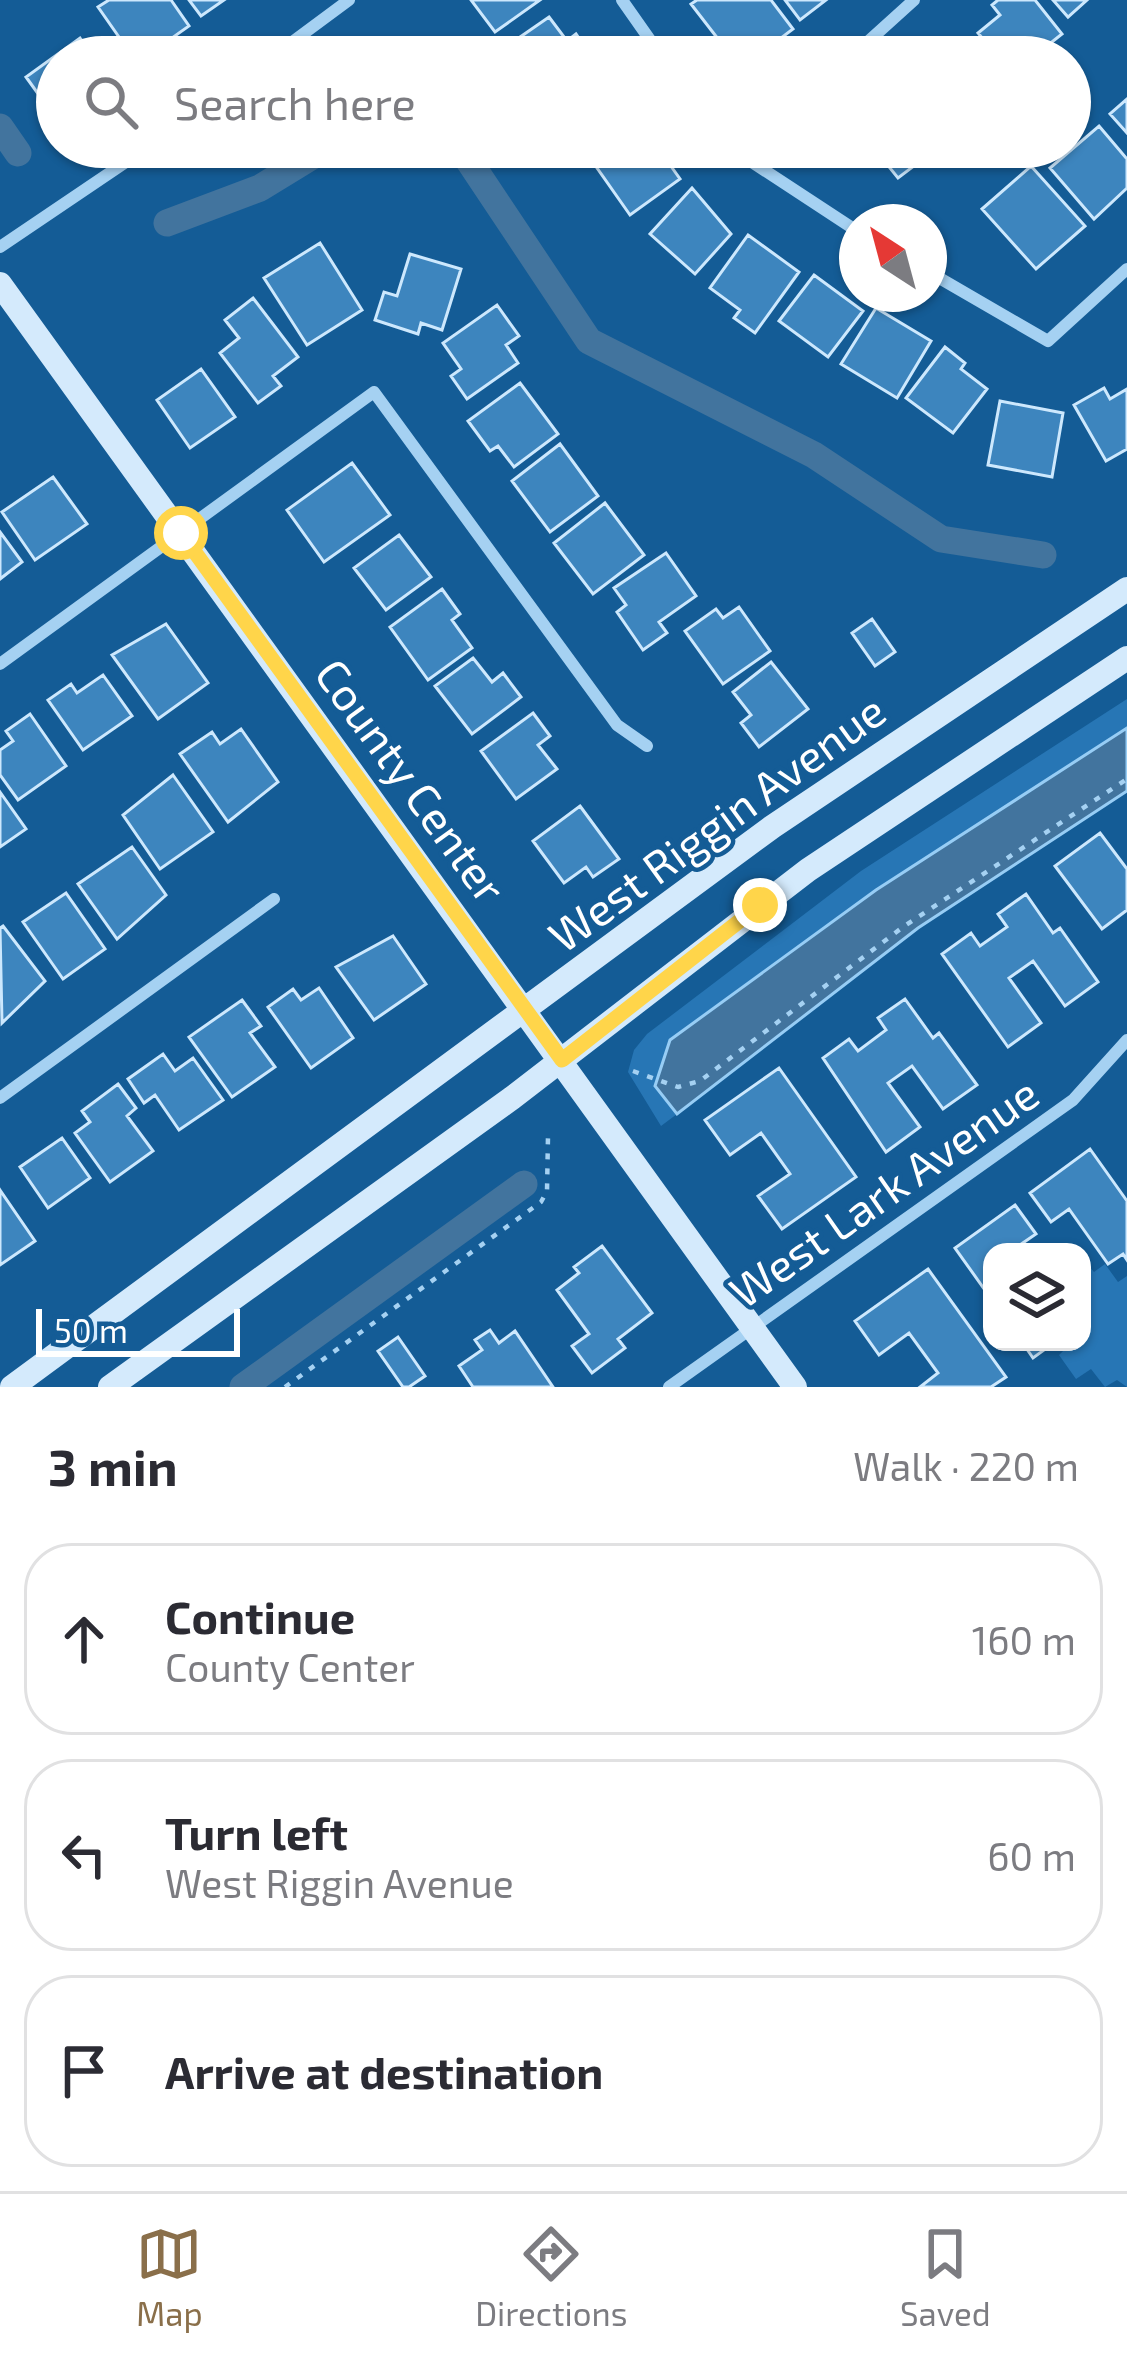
<!DOCTYPE html>
<meta charset="utf-8">
<style>
:root{--surface:#fff;--page:#f7f7f7;--text:#2b2b33;--muted:#7c7c81;--line:#e1e1e2;--accent:#8a6f4a}
body{margin:0;font-family:"Exo 2",sans-serif;background:var(--page);color:var(--text)}
.controls{position:absolute;right:36px;bottom:36px;display:grid;overflow:hidden;border-radius:24px;box-shadow:0 3px 9px #0004}
.controls button{width:108px;height:108px;display:grid;place-items:center;padding:0;border:0;border-bottom:3px solid var(--line);background:var(--surface);color:var(--text);font:60px sans-serif}
.compass{position:absolute;left:839px;top:204px;width:108px;height:108px;border-radius:50%;background:var(--surface);box-shadow:0 3px 9px #0004;rotate:324deg}
.scale{position:absolute;left:36px;bottom:30px;width:204px;box-sizing:border-box;padding-left:12px;border:6px solid #fff;border-top:0;font-size:33px;line-height:42px;white-space:nowrap;color:#fff;-webkit-text-stroke:9px #145c96;paint-order:stroke}
.stop{position:absolute;width:36px;height:36px;margin:-27px;border:9px solid #ffd54a;border-radius:50%;background:#fff}
.stop.end{background:#ffd54a;border-color:#fff;box-shadow:0 3px 12px #0008}
.list{margin:0;padding:0;list-style:none}
h2{display:flex;justify-content:space-between;align-items:center;height:156px;margin:0;padding:0 48px;font-size:51px}
h2 small{font-size:39px;font-weight:400;color:var(--muted)}
.list li{display:grid;grid-template-columns:78px 1fr auto;gap:36px;align-items:center;box-sizing:border-box;height:192px;margin:0 24px 24px;padding:0 24px;border:3px solid var(--line);border-radius:48px}
.list b{display:block;font-size:45px;white-space:nowrap}
.list p{margin:0;font-size:39px;white-space:nowrap;color:var(--muted)}
.list em{font-size:39px;font-style:normal;color:var(--muted)}
.icon{flex:none;width:66px;height:66px;fill:none;stroke:currentColor;stroke-width:2;stroke-linecap:round;stroke-linejoin:round}
.map{position:relative;flex:none;width:1127px;height:1387px;overflow:hidden}
.search{position:absolute;background:var(--surface);box-shadow:0 3px 9px #0004;left:36px;right:36px;top:36px;height:132px;display:flex;align-items:center;gap:30px;box-sizing:border-box;padding:0 42px;border-radius:66px;color:var(--muted);font-size:45px}
.sheet{height:804px;background:var(--surface)}
nav{display:flex;justify-content:space-around;align-items:center;box-sizing:border-box;height:168px;border-top:3px solid var(--line);background:var(--surface);font-size:33px;color:var(--muted)}
nav a{display:grid;justify-items:center;gap:6px}
nav .on{color:var(--accent)}
.map>svg:first-child{display:block}
.green{fill:#2776b5}
.water{fill:#42749e;stroke:#97cdf5;stroke-width:3}
.lines{fill:none;stroke-linecap:round;stroke-linejoin:round}
.canal{stroke:#42749e;stroke-width:27}
.building{fill:#3d85be;stroke:#cde8fd;stroke-width:3}
.path{stroke:#a5d1f2;stroke-width:4.5;stroke-dasharray:6 9;stroke-linecap:butt}
.street{stroke:#a5d1f2;stroke-width:12}
.secondary{stroke:#d4eafc;stroke-width:24}
.route{stroke:#ffd54a;stroke-width:15}
.labels{text-anchor:middle;dominant-baseline:central;stroke-width:9;stroke-linejoin:round;paint-order:stroke}
.street-label{font-size:45px;fill:#fff;stroke:#145c96}
</style>
<div class="map">
<svg width="1127" height="1387" viewBox="0 0 1127 1387">
<rect width="100%" height="100%" fill="#145c96"/>
<path class="green" d="M1127,699V728L1116,737L876,890L670,1040L655,1086L677,1114L661,1126L628,1072L634,1050L647,1034L861,871Z
M1084,1260L1094,1272L1105,1264L1118,1282L1127,1276V1387L1117,1380L1105,1387L1091,1369L1076,1379L1059,1355L1072,1342H1082Z"/>
<path class="water" d="M1127,728V791L918,928L677,1114L655,1086L670,1040L876,890Z"/>
<g class="lines">
<path class="canal" d="M0,127L18,153
M438,147L465,155L589,341L814,455L941,539L1043,555
M167,223L260,188L327,147
M243,1387L524,1184"/>
</g>
<path class="building" d="M109,0H171L189,26L162,45L166,57H133L98,7Z
M189,0H224L201,16Z
M471,0H540L495,32Z
M697,0H771L793,29L756,57H732L691,4Z
M785,0H826L800,20Z
M998,0H1035L1062,34L1033,57H998L978,33L1000,15L992,5Z
M1053,0H1087L1068,17Z
M549,17L567,41L576,34L592,57H515L507,46Z
M80,38L93,57H57V120L26,77Z
M1127,99V133L1110,114Z
M1099,126L1127,159V188L1094,219L1050,168Z
M576,147H601L584,159Z
M620,147H641L652,163L663,155L680,179L630,215L595,165Z
M873,147H939L898,178Z
M1031,166L1085,226L1036,269L982,209Z
M692,188L731,234L695,274L650,234Z
M748,235L799,272L755,333L734,318L740,310L710,288Z
M320,243L362,310L307,345L264,278Z
M410,254L461,269L442,330L421,323L418,334L375,320L384,292L397,296Z
M814,275L863,311L828,357L779,321Z
M253,298L298,357L273,376L281,386L258,403L220,353L239,338L225,320Z
M497,305L519,336L506,345L518,363L467,399L451,376L461,369L443,343Z
M876,308L931,341L897,398L841,364Z
M945,347L965,363L961,369L987,389L953,433L906,398Z
M201,369L235,417L190,448L157,400Z
M520,383L558,434L514,467L498,446L490,451L468,421Z
M1104,388L1110,399L1127,389V449L1106,461L1074,405Z
M1000,401L1063,413L1052,477L988,465Z
M560,444L598,496L550,532L512,481Z
M352,463L390,515L324,562L287,510Z
M53,477L87,524L35,560L2,512Z
M605,503L644,555L593,594L554,543Z
M0,532L22,562L0,579Z
M399,535L431,577L386,610L354,568Z
M666,553L696,596L659,622L667,633L643,650L617,612L626,605L614,588Z
M442,589L460,614L452,620L472,648L428,680L390,627Z
M739,607L770,651L723,684L685,631L716,609L723,618Z
M872,619L895,652L875,666L852,633Z
M166,624L208,683L158,719L112,655Z
M473,658L492,682L503,673L521,697L472,734L435,686Z
M771,662L808,709L759,747L741,723L751,715L733,692Z
M103,675L132,716L83,750L48,700L71,684L77,693Z
M533,713L550,736L538,745L557,769L516,799L481,751Z
M30,714L66,766L18,800L0,775V750L13,741L6,731Z
M241,729L278,782L228,822L180,754L212,732L220,744Z
M173,775L213,832L160,869L123,815Z
M0,792L26,829L0,847Z
M580,806L619,859L593,877L586,867L564,883L533,841Z
M1100,833L1127,869V910L1102,929L1055,866Z
M132,847L166,895L117,939L78,884Z
M66,893L105,949L63,979L23,922Z
M1026,894L1053,933L1060,928L1098,982L1065,1006L1033,961L1009,978L1041,1023L1008,1047L942,954L971,933L980,946L1007,927L998,914Z
M3,926L45,981L2,1023L0,928Z
M393,936L426,984L374,1020L336,967Z
M319,988L353,1038L311,1068L268,1007L293,989L301,1000Z
M905,999L933,1038L939,1033L977,1085L943,1109L912,1066L888,1083L920,1127L886,1152L823,1058L849,1039L858,1051L886,1030L878,1018Z
M242,1000L261,1026L250,1033L275,1067L232,1097L189,1037Z
M163,1054L175,1071L193,1058L223,1100L179,1130L155,1095L144,1103L128,1079Z
M779,1068L856,1177L782,1229L758,1196L790,1174L761,1133L730,1155L705,1120Z
M118,1084L136,1108L127,1116L153,1151L110,1182L75,1133L90,1122L82,1111Z
M62,1138L90,1178L48,1208L20,1167Z
M1090,1149L1127,1201V1260L1123,1254L1108,1264L1069,1209L1051,1222L1030,1193Z
M0,1190L35,1241L0,1265Z
M1015,1205L1036,1234L1017,1247L1021,1252H992V1300L955,1248Z
M602,1246L652,1313L618,1339L625,1348L592,1373L572,1346L589,1334L557,1290L579,1273L574,1267Z
M928,1269L1006,1377L991,1387H920L938,1373L909,1333L879,1355L855,1321Z
M490,1330L499,1343L515,1331L553,1387H473L459,1366L482,1350L475,1340Z
M398,1337L425,1376L409,1387H403L378,1351Z
M1022,1342H1055L1033,1358Z"/>
<g class="lines">
<path class="path" d="M633,1071L678,1087L700,1081L903,927L1127,779
M285,1387L541,1202L547,1191L548,1136"/>
<path class="street" d="M622,0L662,57
M272,57L349,0
M851,57L914,0
M729,147L857,231
M0,247L148,147
M929,272L1048,341L1127,269
M0,664L374,392L617,725L647,746
M0,1098L274,899
M669,1387L1073,1100L1127,1040"/>
<path class="secondary" d="M0,284L795,1387
M12,1387L772,827L1127,589
M110,1387L512,1098L808,870L1127,658"/>
</g>
<g class="lines">
<path class="route" d="M181,533L562,1060L760,905"/>
</g>
<g class="labels">
<g class="street-label">
<text transform="translate(412 780) rotate(54)">County Center</text>
<text transform="translate(716 822) rotate(-36)">West Riggin Avenue</text>
<text transform="translate(883 1191) rotate(-35)">West Lark Avenue</text>
</g>
</g>
</svg>
<div class="controls">
<button><svg class="icon" aria-label="layers" viewBox="0 0 24 24"><path d="M12 4l9 5-9 5-9-5zM3 14l9 5 9-5"/></svg></button>
</div>
<svg class="compass" viewBox="-18 -18 36 36"><path d="M0-13l5 13h-10z" fill="#e53935"/><path d="M0 13l5-13h-10z" fill="#7c7c81"/></svg>
<div class="scale">50 m</div>
<div class="stop" style="left:181px;top:533px"></div>
<div class="stop end" style="left:760px;top:905px"></div>
<div class="search"><svg class="icon" aria-label="search" viewBox="0 0 24 24"><circle cx="10" cy="10" r="6"/><path d="M15 15l6 6"/></svg>Search here</div>
</div>
<section class="sheet">
<h2>3 min<small>Walk · 220 m</small></h2>
<ul class="list">
<li><svg class="icon" aria-label="ahead" viewBox="0 0 24 24"><path d="M12 20V5M6 11l6-6 6 6"/></svg><div><b>Continue</b><p>County Center</p></div><em>160 m</em></li>
<li><svg class="icon" aria-label="left" viewBox="0 0 24 24"><path d="M17 20v-9H6M10 6l-5 5 5 5"/></svg><div><b>Turn left</b><p>West Riggin Avenue</p></div><em>60 m</em></li>
<li><svg class="icon" aria-label="arrive" viewBox="0 0 24 24"><path d="M6 21V4h12l-3 4 3 4H6"/></svg><div><b>Arrive at destination</b></div></li>
</ul>
</section>
<nav>
<a class="on"><svg class="icon" aria-label="map" viewBox="0 0 24 24"><path d="M3 6l6-2 6 2 6-2v14l-6 2-6-2-6 2zM9 4v14M15 6v14"/></svg>Map</a>
<a><svg class="icon" aria-label="directions" viewBox="0 0 24 24"><path d="M12 3l9 9-9 9-9-9zM9 14v-3h6M13 9l2 2-2 2"/></svg>Directions</a>
<a><svg class="icon" aria-label="saved" viewBox="0 0 24 24"><path d="M7 4h10v16l-5-4-5 4z"/></svg>Saved</a>
</nav>
